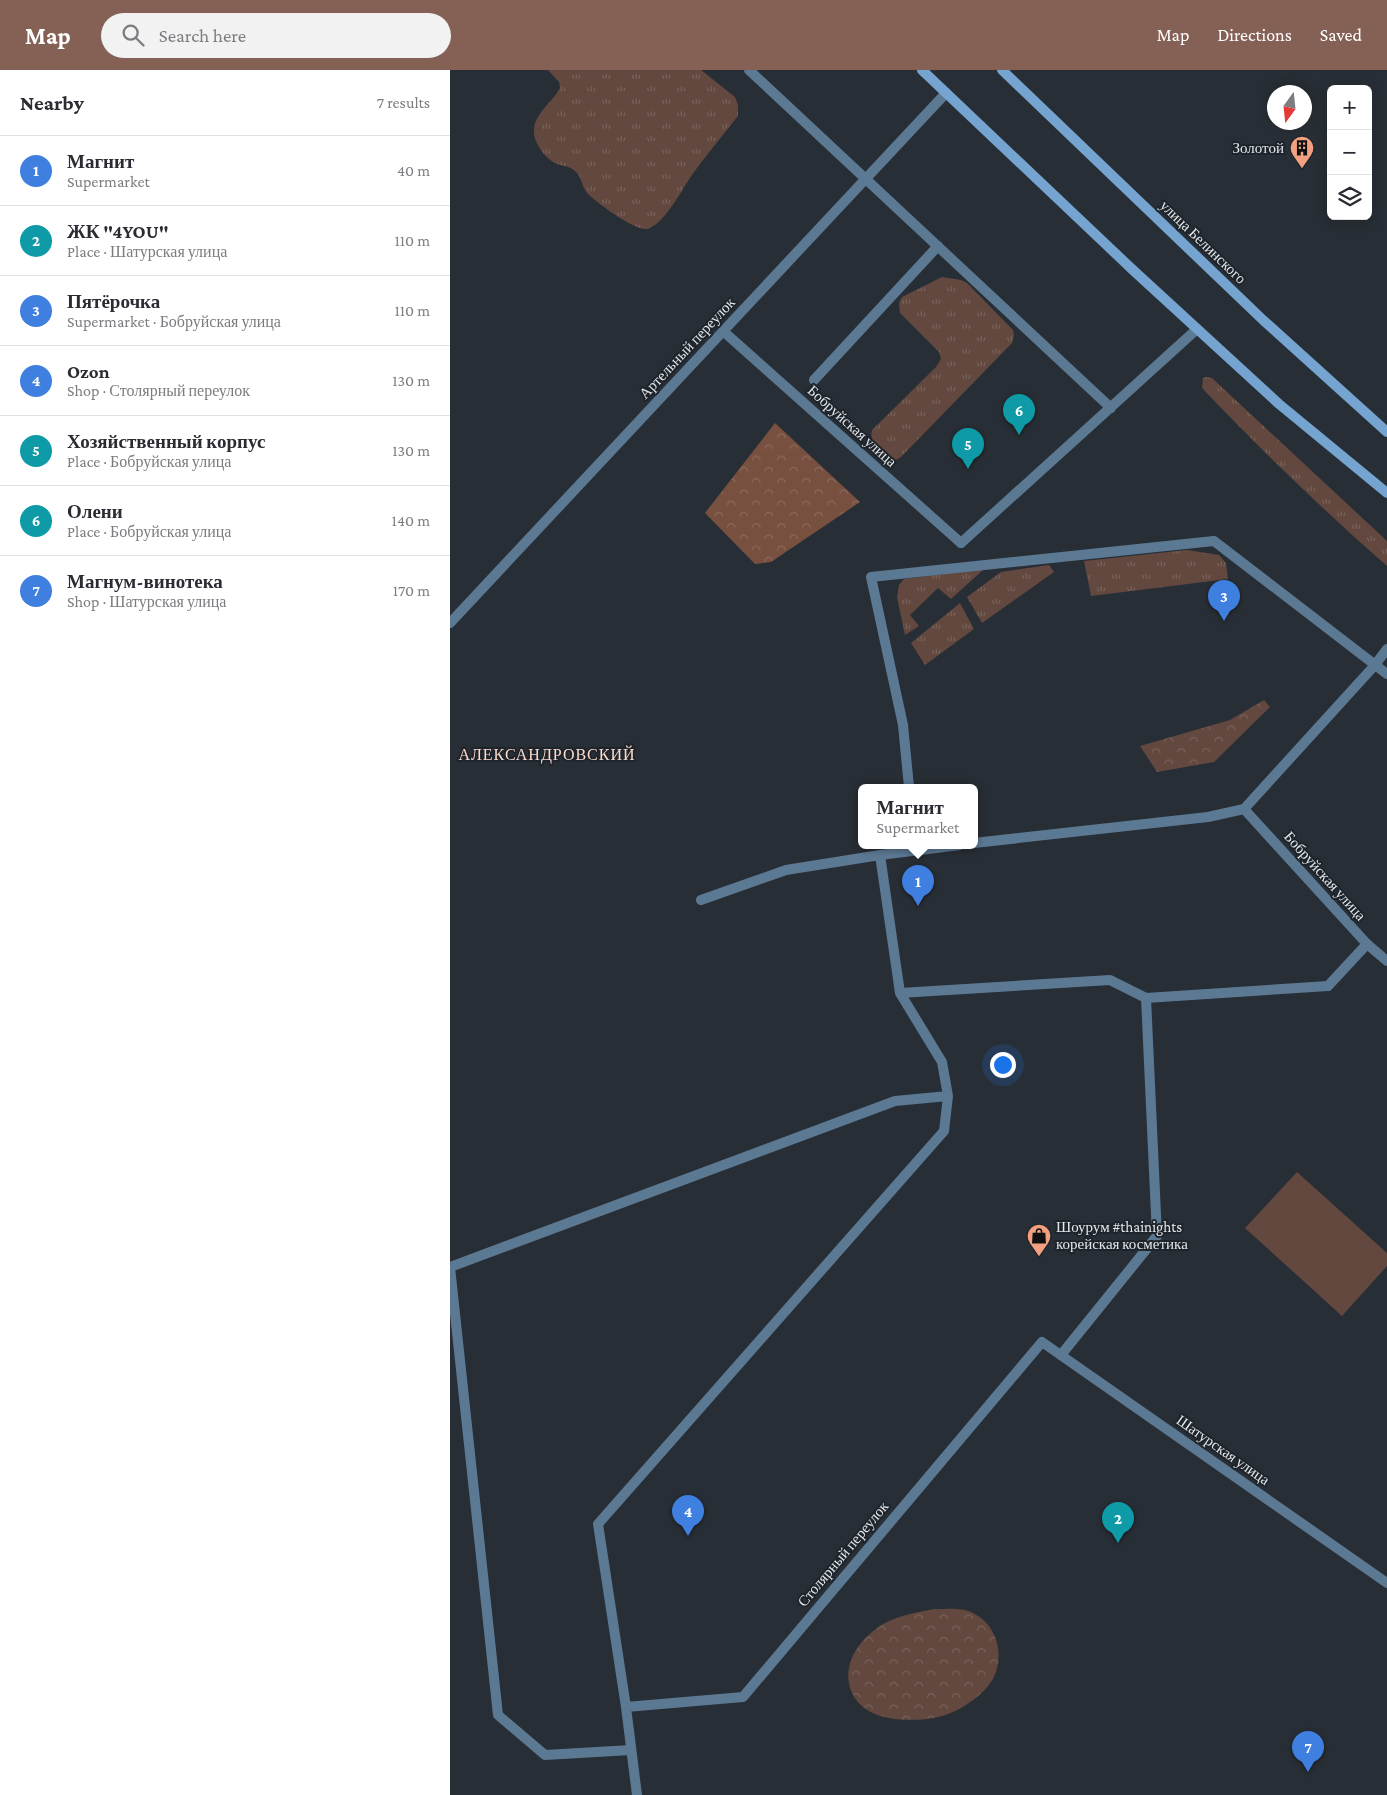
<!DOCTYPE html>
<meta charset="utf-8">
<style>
:root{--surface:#fff;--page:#f2f2f3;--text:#2b2b33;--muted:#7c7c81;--line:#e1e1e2;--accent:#856055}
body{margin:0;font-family:"Crimson Pro",serif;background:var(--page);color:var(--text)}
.controls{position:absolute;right:15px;top:15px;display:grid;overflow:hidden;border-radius:8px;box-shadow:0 2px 12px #0003}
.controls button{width:45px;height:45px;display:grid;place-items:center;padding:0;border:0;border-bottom:1px solid var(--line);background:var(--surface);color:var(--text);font:25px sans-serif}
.compass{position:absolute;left:817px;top:15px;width:45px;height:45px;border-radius:50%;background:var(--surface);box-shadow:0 2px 12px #0003;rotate:195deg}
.you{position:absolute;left:552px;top:994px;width:18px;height:18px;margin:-12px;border:4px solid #fff;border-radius:50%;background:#1a73e8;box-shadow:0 0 0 8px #1a73e833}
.badge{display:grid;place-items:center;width:32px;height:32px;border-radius:50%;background:var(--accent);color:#fff;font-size:16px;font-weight:700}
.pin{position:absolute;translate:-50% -41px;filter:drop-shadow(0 1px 2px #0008)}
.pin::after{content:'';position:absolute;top:26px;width:18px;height:15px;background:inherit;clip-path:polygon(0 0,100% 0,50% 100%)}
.popup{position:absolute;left:408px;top:714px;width:120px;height:65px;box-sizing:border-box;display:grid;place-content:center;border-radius:8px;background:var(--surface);filter:drop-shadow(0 1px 4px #0005);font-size:16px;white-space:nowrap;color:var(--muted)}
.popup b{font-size:19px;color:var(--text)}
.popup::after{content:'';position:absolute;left:50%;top:100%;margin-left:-10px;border:10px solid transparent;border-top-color:var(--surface)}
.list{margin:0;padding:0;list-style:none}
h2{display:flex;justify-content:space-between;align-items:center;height:65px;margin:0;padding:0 20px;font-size:21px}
h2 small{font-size:16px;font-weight:400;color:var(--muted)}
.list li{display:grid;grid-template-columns:32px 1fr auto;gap:15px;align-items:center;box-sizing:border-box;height:70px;padding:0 20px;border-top:1px solid var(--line)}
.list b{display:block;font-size:19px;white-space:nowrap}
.list p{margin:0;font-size:16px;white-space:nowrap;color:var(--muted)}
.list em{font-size:16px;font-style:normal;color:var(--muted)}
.icon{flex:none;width:28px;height:28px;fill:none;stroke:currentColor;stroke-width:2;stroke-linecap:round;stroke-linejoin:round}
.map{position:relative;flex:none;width:937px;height:1725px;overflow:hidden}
header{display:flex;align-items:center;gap:30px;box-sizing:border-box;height:70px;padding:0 25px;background:var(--accent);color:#fff}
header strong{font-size:24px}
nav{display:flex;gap:28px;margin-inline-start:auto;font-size:18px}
.search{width:350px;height:45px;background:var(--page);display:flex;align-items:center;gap:12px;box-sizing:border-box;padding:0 18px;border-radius:28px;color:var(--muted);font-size:19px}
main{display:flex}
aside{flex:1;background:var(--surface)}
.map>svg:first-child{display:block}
.grass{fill:url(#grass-tufts)}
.forest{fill:url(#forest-crowns)}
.park{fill:url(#park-crowns)}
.pitch{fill:#62483e}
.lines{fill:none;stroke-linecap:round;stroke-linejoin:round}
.service{stroke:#5c7994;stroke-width:10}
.minor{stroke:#5c7994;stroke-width:10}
.secondary{stroke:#74a4cf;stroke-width:10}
.labels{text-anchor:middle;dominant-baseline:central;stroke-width:4;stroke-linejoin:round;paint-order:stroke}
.poi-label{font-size:15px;fill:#e3e7eb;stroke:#1e242b;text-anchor:end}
.street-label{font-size:15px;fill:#e3e7eb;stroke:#1e242b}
.neighbourhood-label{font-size:16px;letter-spacing:1px;fill:#fbdbce;stroke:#1e242b}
</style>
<header>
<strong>Map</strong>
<div class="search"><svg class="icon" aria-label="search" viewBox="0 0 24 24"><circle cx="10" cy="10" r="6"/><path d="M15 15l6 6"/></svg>Search here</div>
<nav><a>Map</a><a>Directions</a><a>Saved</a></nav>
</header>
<main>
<aside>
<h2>Nearby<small>7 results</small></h2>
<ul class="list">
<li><span class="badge" style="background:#3f7fe0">1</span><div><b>Магнит</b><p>Supermarket</p></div><em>40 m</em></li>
<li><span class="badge" style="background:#0f9aa8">2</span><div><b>ЖК &quot;4YOU&quot;</b><p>Place · Шатурская улица</p></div><em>110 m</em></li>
<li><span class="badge" style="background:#3f7fe0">3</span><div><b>Пятёрочка</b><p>Supermarket · Бобруйская улица</p></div><em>110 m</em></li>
<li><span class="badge" style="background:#3f7fe0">4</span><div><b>Ozon</b><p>Shop · Столярный переулок</p></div><em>130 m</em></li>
<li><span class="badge" style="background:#0f9aa8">5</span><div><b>Хозяйственный корпус</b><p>Place · Бобруйская улица</p></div><em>130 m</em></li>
<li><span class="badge" style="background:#0f9aa8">6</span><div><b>Олени</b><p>Place · Бобруйская улица</p></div><em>140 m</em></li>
<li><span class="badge" style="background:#3f7fe0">7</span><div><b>Магнум-винотека</b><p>Shop · Шатурская улица</p></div><em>170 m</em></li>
</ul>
</aside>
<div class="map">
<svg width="937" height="1725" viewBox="0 0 937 1725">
<defs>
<pattern id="grass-tufts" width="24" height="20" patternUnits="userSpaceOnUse" patternTransform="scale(1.25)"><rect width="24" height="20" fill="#62483e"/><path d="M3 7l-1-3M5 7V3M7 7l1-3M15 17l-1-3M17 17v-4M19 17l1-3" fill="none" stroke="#78625a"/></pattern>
<pattern id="forest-crowns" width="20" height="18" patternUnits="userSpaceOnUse" patternTransform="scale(1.25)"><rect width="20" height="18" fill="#785040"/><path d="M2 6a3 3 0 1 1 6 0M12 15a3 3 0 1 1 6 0" fill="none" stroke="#8b695c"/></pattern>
<pattern id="park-crowns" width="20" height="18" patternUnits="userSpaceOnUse" patternTransform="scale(1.25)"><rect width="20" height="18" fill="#62483e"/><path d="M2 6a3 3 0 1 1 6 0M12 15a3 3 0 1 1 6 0" fill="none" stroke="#78625a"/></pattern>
</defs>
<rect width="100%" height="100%" fill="#282e35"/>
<path class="grass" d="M98,0H251L285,27L288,35V46C273,65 258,83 244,102C234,116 217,149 203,156C201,158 198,159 196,159C184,160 147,133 138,124C132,118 132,107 125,101C120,96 111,96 105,93C95,88 84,73 84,62C83,44 103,32 110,18L109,12Z
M492,207L511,210L517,213L563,260L564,266L562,273L451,387L446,390C435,386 418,373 422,360L486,297L491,289L489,282L450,243L449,233L452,227Z
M756,307L762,308L937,471V496C872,439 812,381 752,318L753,308Z
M737,480L769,485L776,493L778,509L641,526L634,491Z
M599,495L604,502L532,553L517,527L551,502Z
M534,499L501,529L488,518L460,545L469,556L455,565L447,527L449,515L454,509Z
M510,533L524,559L475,595L461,573Z"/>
<path class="forest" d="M325,353L410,432L321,492L305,494L255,443Z"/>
<path class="park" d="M814,630L820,637L764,692L707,702L690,676L780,650Z
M484,1539C494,1539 505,1538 515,1540C544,1548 556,1580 544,1607C536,1622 520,1634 505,1641C487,1650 464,1651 445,1649C428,1647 410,1640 402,1623C389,1594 412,1565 437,1552C452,1545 469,1542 484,1539Z"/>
<path class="pitch" d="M847,1102L937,1183V1196L892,1246L795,1158Z"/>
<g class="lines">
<path class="service" d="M299,0L661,338
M364,310L488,176
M511,473L747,259
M459,717L453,655L421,507L764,471L937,604
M524,773L758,747L794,739L925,595L937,579
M251,830L336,800L430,785L510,775
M450,923L660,910L696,928
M611,1285L707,1166L696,928L878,916L917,874
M176,1637L148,1454L494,1061L498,1026L492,992L450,923L430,785
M181,1680L95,1685L48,1645L0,1197L445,1031L498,1026"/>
<path class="minor" d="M273,261L511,473
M0,553L496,23
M794,739L917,874L937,891
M187,1725L176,1637L293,1627L592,1272L937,1513"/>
<path class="secondary" d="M472,0L684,201L829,334L937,423
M552,0L813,250L937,362"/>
</g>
<defs>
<symbol id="building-pin" viewBox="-11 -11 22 30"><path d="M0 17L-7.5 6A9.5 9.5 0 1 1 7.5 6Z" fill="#f2a07f" stroke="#1e242b"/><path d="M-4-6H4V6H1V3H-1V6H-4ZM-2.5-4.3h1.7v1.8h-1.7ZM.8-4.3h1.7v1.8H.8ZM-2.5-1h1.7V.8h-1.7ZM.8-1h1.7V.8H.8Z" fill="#111"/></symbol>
<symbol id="shop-pin" viewBox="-11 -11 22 30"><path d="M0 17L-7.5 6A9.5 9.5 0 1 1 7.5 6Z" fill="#f2a07f" stroke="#1e242b"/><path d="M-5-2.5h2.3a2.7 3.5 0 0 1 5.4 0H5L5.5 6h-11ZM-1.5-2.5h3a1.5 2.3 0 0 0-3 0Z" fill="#111"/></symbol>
</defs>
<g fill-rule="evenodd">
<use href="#building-pin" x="838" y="64" width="28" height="38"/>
<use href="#shop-pin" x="575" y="1152" width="28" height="38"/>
</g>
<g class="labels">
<g class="poi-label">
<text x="834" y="78">Золотой</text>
<text x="606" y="1157" text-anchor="start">Шоурум #thainights<tspan x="606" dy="17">корейская косметика</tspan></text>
</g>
<g class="street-label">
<text transform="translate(753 172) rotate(44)">улица Белинского</text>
<text transform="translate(237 278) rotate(-47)">Артельный переулок</text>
<text transform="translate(402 356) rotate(42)">Бобруйская улица</text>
<text transform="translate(875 806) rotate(48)">Бобруйская улица</text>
<text transform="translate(773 1380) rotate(35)">Шатурская улица</text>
<text transform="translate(393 1484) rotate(-50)">Столярный переулок</text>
</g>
<g class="neighbourhood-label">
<text x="97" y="684">АЛЕКСАНДРОВСКИЙ</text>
</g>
</g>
</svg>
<div class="controls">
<button>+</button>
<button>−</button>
<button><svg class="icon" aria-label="layers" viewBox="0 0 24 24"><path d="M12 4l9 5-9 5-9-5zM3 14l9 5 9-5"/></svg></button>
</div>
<svg class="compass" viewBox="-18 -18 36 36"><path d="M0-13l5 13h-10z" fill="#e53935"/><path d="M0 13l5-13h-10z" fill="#7c7c81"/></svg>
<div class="you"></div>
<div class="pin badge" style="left:468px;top:836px;background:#3f7fe0">1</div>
<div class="popup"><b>Магнит</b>Supermarket</div>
<div class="pin badge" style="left:668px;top:1473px;background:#0f9aa8">2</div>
<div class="pin badge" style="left:774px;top:551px;background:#3f7fe0">3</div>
<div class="pin badge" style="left:238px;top:1466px;background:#3f7fe0">4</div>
<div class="pin badge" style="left:518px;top:399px;background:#0f9aa8">5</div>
<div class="pin badge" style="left:569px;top:365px;background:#0f9aa8">6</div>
<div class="pin badge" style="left:858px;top:1702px;background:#3f7fe0">7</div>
</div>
</main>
